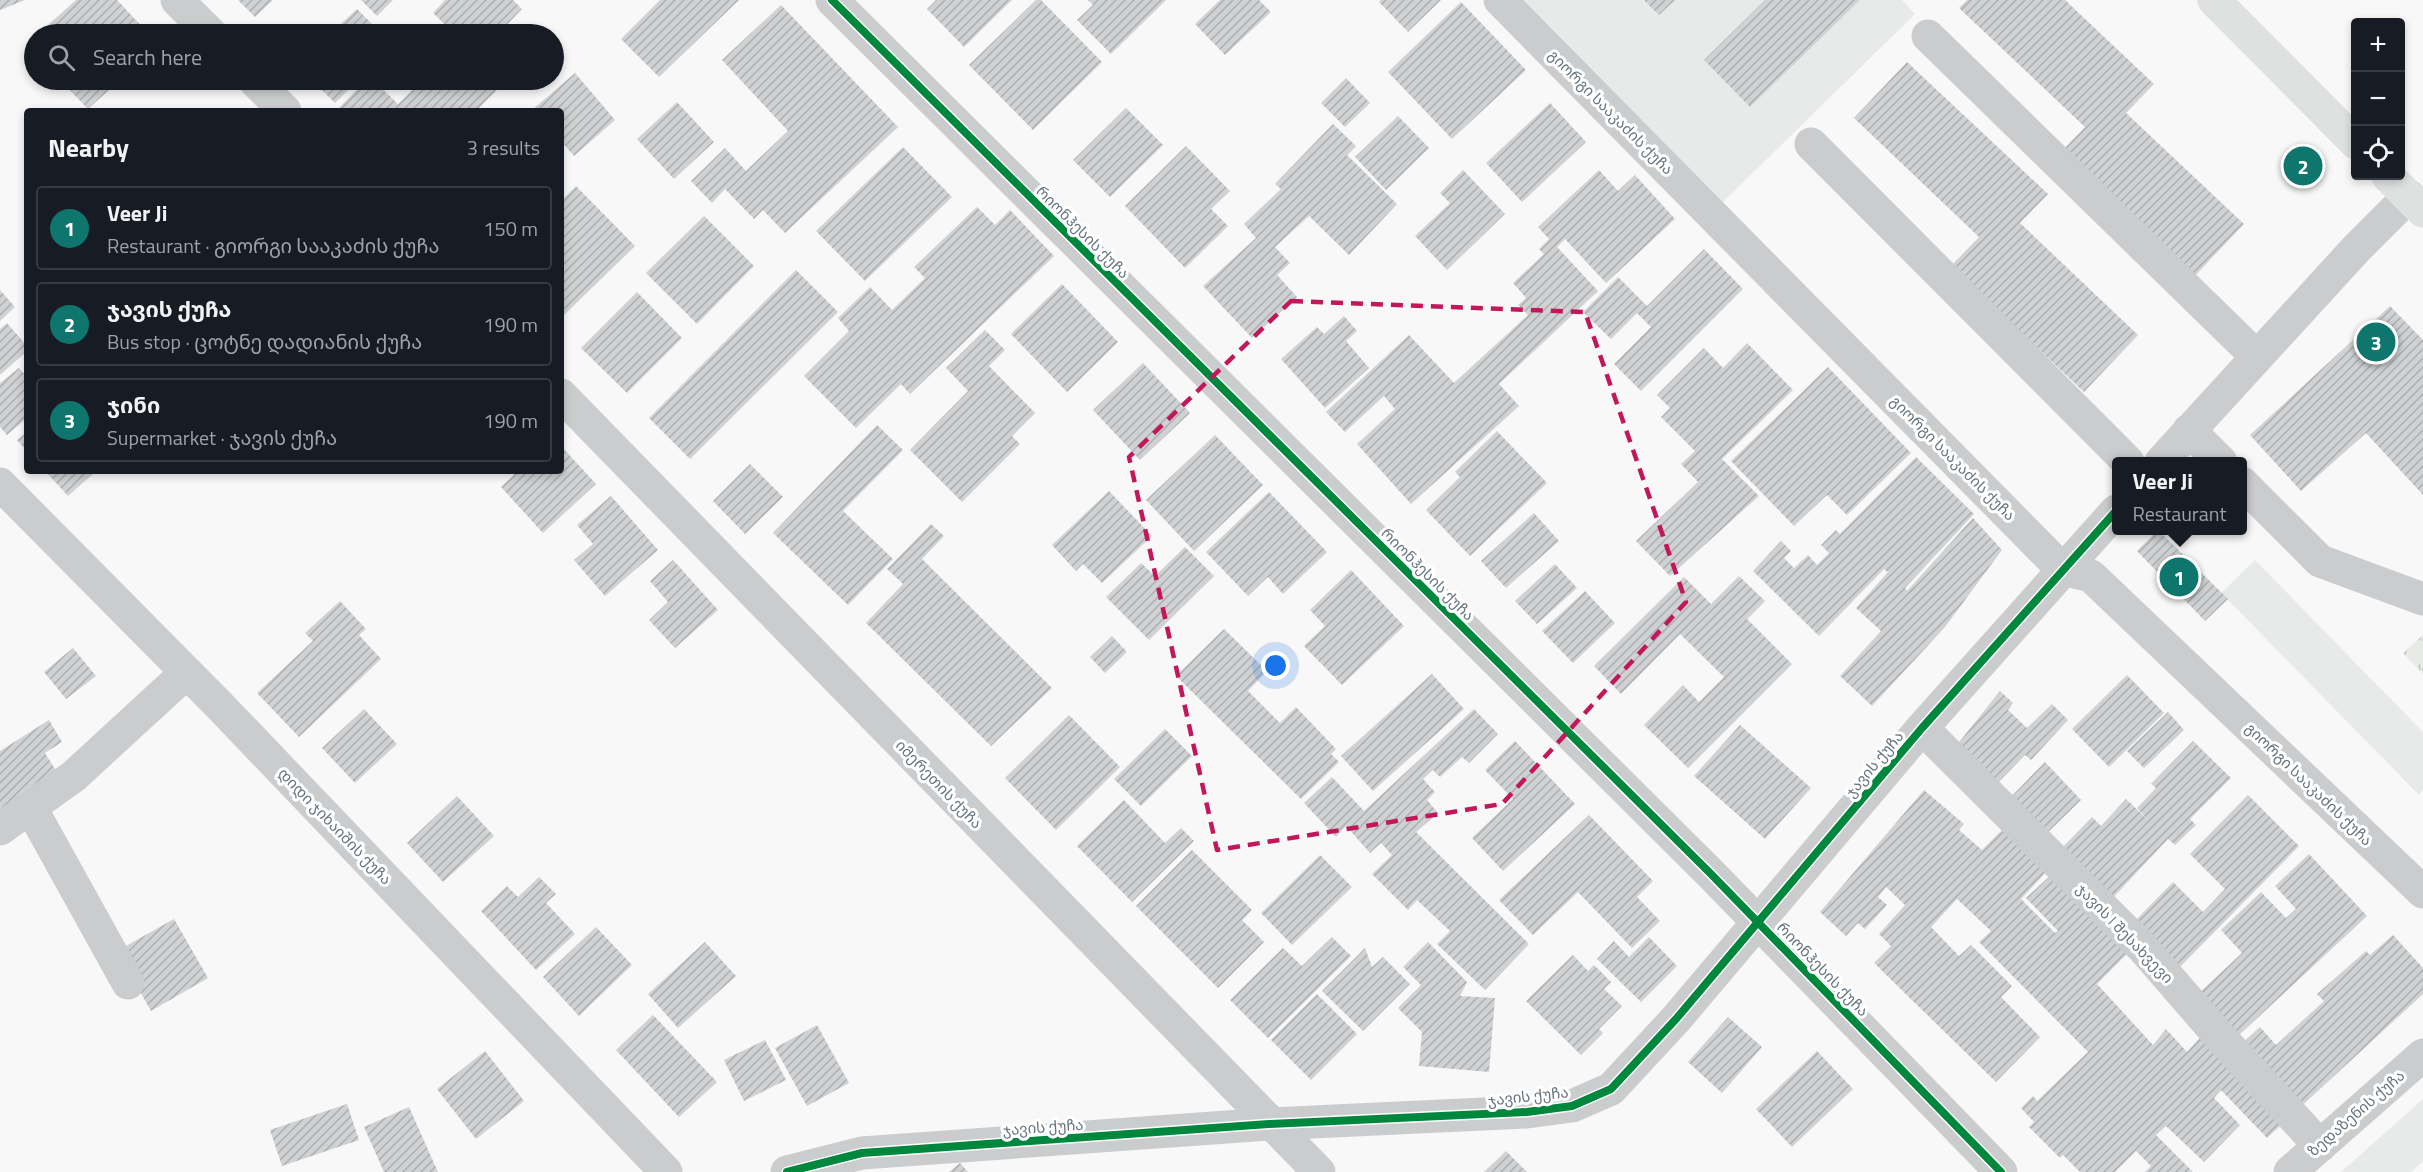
<!DOCTYPE html>
<meta charset="utf-8">
<style>
:root{--surface:#171b24;--page:#242831;--text:#f1f3f6;--muted:#9ea1a6;--line:#363941;--accent:#0f766e}
body{margin:0;font-family:"Titillium Web","Noto Sans Georgian",sans-serif;background:var(--page);color:var(--text)}
.controls{position:absolute;right:18px;top:18px;display:grid;overflow:hidden;border-radius:6px;box-shadow:0 3px 9px #0003}
.controls button{width:54px;height:54px;display:grid;place-items:center;padding:0;border:0;border-bottom:2px solid var(--line);background:var(--surface);color:var(--text);font:30px sans-serif}
.you{position:absolute;left:1276px;top:666px;width:21px;height:21px;margin:-15px;border:4px solid #fff;border-radius:50%;background:#1a73e8;box-shadow:0 0 0 9px #1a73e833}
.badge{display:grid;place-items:center;width:39px;height:39px;border-radius:50%;background:var(--accent);color:#fff;font-size:20px;font-weight:700}
.pin{position:absolute;translate:-50% -50%;border:3px solid #fff;box-shadow:0 2px 6px #0006}
.popup{position:absolute;left:2112px;top:457px;width:135px;height:78px;box-sizing:border-box;display:grid;place-content:center;border-radius:6px;background:var(--surface);filter:drop-shadow(0 2px 4px #0005);font-size:20px;white-space:nowrap;color:var(--muted)}
.popup b{font-size:22px;color:var(--text)}
.popup::after{content:'';position:absolute;left:50%;top:100%;margin-left:-12px;border:12px solid transparent;border-top-color:var(--surface)}
.list{margin:0;padding:0;list-style:none}
h2{display:flex;justify-content:space-between;align-items:center;height:78px;margin:0;padding:0 24px;font-size:26px}
h2 small{font-size:20px;font-weight:400;color:var(--muted)}
.list li{display:grid;grid-template-columns:39px 1fr auto;gap:18px;align-items:center;box-sizing:border-box;height:84px;margin:0 12px 12px;padding:0 12px;border:2px solid var(--line);border-radius:6px}
.list b{display:block;font-size:22px;white-space:nowrap}
.list p{margin:0;font-size:20px;white-space:nowrap;color:var(--muted)}
.list em{font-size:20px;font-style:normal;color:var(--muted)}
.icon{flex:none;width:33px;height:33px;fill:none;stroke:currentColor;stroke-width:2;stroke-linecap:round;stroke-linejoin:round}
.map{position:relative;flex:none;width:2423px;height:1172px;overflow:hidden}
.search{position:absolute;background:var(--surface);box-shadow:0 3px 9px #0003;left:24px;top:24px;width:540px;height:66px;display:flex;align-items:center;gap:15px;box-sizing:border-box;padding:0 21px;border-radius:33px;color:var(--muted);font-size:22px}
.panel{position:absolute;background:var(--surface);box-shadow:0 3px 9px #0003;left:24px;top:108px;width:540px;height:366px;border-radius:6px}
.map>svg:first-child{display:block}
.built{fill:#e8eae9}
.park{fill:url(#park-tufts)}
.building{fill:url(#building-hatch)}
.lines{fill:none;stroke-linecap:round;stroke-linejoin:round}
.minor{stroke:#cbcccd;stroke-width:33}
.major{stroke:#dfe0e0;stroke-width:33}
.cycleway-casing{stroke:#fff;stroke-width:11}
.cycleway{stroke:#00873e;stroke-width:8}
.marked{fill:none;stroke:#c2185b;stroke-width:4.5;stroke-dasharray:12 8;stroke-linejoin:round}
.labels{text-anchor:middle;dominant-baseline:central;stroke-width:6;stroke-linejoin:round;paint-order:stroke}
.street-label{font-size:15px;fill:#66747f;stroke:#fff}
</style>
<div class="map">
<svg width="2423" height="1172" viewBox="0 0 2423 1172">
<defs>
<pattern id="park-tufts" width="24" height="20" patternUnits="userSpaceOnUse" patternTransform="scale(1.5)"><rect width="24" height="20" fill="#e8eae6"/><path d="M3 7l-1-3M5 7V3M7 7l1-3M15 17l-1-3M17 17v-4M19 17l1-3" fill="none" stroke="#c0c2c0"/></pattern>
<pattern id="building-hatch" width="6" height="6" patternUnits="userSpaceOnUse" patternTransform="scale(1.5)"><rect width="6" height="6" fill="#cfd1d2"/><path d="M-1 1l2-2M0 6l6-6M5 7l2-2" fill="none" stroke="#acaeb0"/></pattern>
</defs>
<rect width="100%" height="100%" fill="#f8f8f8"/>
<path class="built" d="M1515,0H1902L1915,14L1718,207Z
M2255,560L2423,732V790L2419,795L2221,593Z
M2423,1099V1161L2411,1172H2341Z"/>
<path class="park" d="M2423,635V674L2403,653Z"/>
<path class="building" d="M0,0H25L0,10Z
M76,0H117L149,34H38Z
M238,0H273L255,17Z
M361,0H393L377,16Z
M445,0H513L522,9L498,34H455L433,13Z
M660,0H739L659,77L621,39Z
M936,0H1012L964,47L927,9Z
M1036,0H1041L1102,62L1033,130L969,65Z
M1088,0H1166L1111,54L1077,20L1093,5Z
M1220,0H1259L1271,12L1225,55L1195,24Z
M1381,0H1441L1408,32L1379,2Z
M1644,0H1675L1659,15Z
M1765,0H1860L1750,107L1704,60Z
M1967,0H2065L2154,84L2126,113L2244,224L2190,281L2057,156L2085,127L1959,8Z
M1461,2L1526,70L1452,139L1388,72Z
M781,5L898,127L785,233L763,210L754,219L725,189L712,203L691,181L725,148L746,171L788,131L722,60Z
M357,9L382,34H330Z
M34,38V52L27,45Z
M1907,62L2048,194L2020,223L2138,335L2084,392L1951,266L1979,237L1854,118Z
M575,73L615,120L574,156L561,141V111L533,109Z
M1346,78L1370,103L1345,127L1321,103Z
M60,80H120L88,109Z
M312,80H359L335,103Z
M366,80H373L398,104L423,80H501L504,83L476,111H343L339,108Z
M677,102L714,142L674,179L637,139Z
M1550,103L1586,142L1522,202L1486,163Z
M1126,108L1163,145L1110,197L1073,160Z
M1398,116L1429,148L1386,190L1355,157Z
M1333,124L1356,146L1347,155L1397,204L1349,255L1309,216L1275,247L1290,263L1277,275L1297,297L1252,338L1203,286L1256,238L1244,224L1281,189L1275,184Z
M1186,146L1230,191L1211,209L1228,226L1185,268L1125,206Z
M903,147L952,197L865,281L816,231Z
M1463,170L1505,214L1447,270L1415,236L1450,203L1440,193Z
M1599,170L1618,191L1635,175L1675,219L1606,283L1565,239L1557,247L1598,291L1499,384L1519,406L1411,504L1357,444L1395,409L1384,396L1345,432L1326,412L1409,335L1454,383L1528,315L1518,305L1526,298L1513,283L1544,254L1539,249L1549,239L1538,227Z
M576,186L635,246L561,318V201Z
M977,207L995,225L1010,210L1054,256L910,394L901,384L856,428L804,376L849,331L838,318L870,287L892,310L925,278L914,267Z
M704,216L754,266L697,324L646,273Z
M1704,249L1743,289L1641,391L1614,364L1651,327L1637,313L1611,339L1583,312L1618,277L1647,306Z
M796,270L838,312L690,459L649,418Z
M1062,284L1118,342L1067,392L1011,334Z
M0,290L15,307L0,321Z
M637,292L682,338L627,393L581,348Z
M2390,306L2423,340V495L2366,433L2301,491L2250,435Z
M1344,316L1357,331L1346,341L1369,368L1325,408L1281,359L1317,327L1324,334Z
M7,323L27,346V351L0,375V329Z
M985,330L1005,350L989,366L1035,413L1012,436L1020,444L962,502L910,450L968,391L946,368Z
M1747,343L1793,390L1722,459L1759,496L1670,576L1636,541L1698,482L1681,464L1695,451L1661,417L1670,408L1657,395L1704,348L1723,368Z
M1143,363L1190,413L1140,460L1093,410Z
M1828,367L1911,453L1847,515L1827,495L1794,526L1731,461Z
M19,368L27,377V418L7,435L0,427V383Z
M877,425L903,450L843,511L893,559L848,605L773,533Z
M1497,431L1547,483L1470,556L1426,510L1460,477L1455,472Z
M27,432V451L17,440Z
M1215,435L1263,485L1194,551L1146,500Z
M561,446L596,484L543,533L501,487L518,471H561Z
M1916,457L1974,514L1905,588L1907,591L1973,518L2002,550L1945,627L1872,706L1840,676L1881,631L1856,608L1888,572L1884,569L1819,636L1753,571L1781,541L1791,551L1784,558L1794,568L1808,555L1817,565L1829,553L1821,545L1836,530L1840,534Z
M750,464L783,497L745,534L713,501Z
M45,471H96L68,496Z
M1109,491L1152,536L1102,583L1083,564L1076,571L1052,545Z
M1269,492L1327,552L1283,594L1268,577L1248,596L1206,552Z
M611,496L658,550L605,596L574,560L593,544L577,525Z
M1534,513L1559,541L1506,588L1481,561Z
M931,524L944,536L922,559L1052,688L991,746L866,623L903,584L887,569Z
M2158,530L2228,599L2205,621L2137,551Z
M1185,547L1214,576L1149,640L1106,597L1141,563L1155,576Z
M673,560L718,610L675,648L649,620L668,602L650,581Z
M1555,564L1577,588L1537,624L1515,601Z
M1351,570L1404,626L1342,685L1304,646L1325,626L1310,610Z
M1739,576L1765,601L1747,619L1792,664L1688,768L1644,725L1683,685L1699,702L1724,677L1680,634L1621,694L1594,666L1684,577L1711,604Z
M1585,591L1615,623L1573,663L1542,631Z
M340,601L366,629L359,635L381,659L299,737L257,693L313,641L305,633Z
M1224,629L1267,671L1248,691L1280,723L1296,707L1336,749L1331,754L1339,762L1301,799L1176,676Z
M1112,636L1127,652L1105,673L1090,657Z
M73,648L96,676L66,699L44,672Z
M1432,674L1464,709L1373,791L1341,756Z
M2127,675L2164,713L2109,767L2072,729Z
M2000,691L2013,703L2008,710L2027,728L2052,704L2068,720L2031,760L2025,755L1992,789L1952,751Z
M364,709L397,744L355,783L322,748Z
M1474,709L1498,734L1469,763L1462,757L1440,777L1433,770L1423,779L1435,792L1427,800L1438,813L1416,832L1529,944L1485,990L1437,944L1450,931L1417,900L1408,910L1372,874L1392,855L1381,843L1370,853L1346,826L1336,837L1304,803L1332,777L1364,811Z
M2168,712L2184,730L2144,768L2127,751Z
M1069,715L1120,767L1056,830L1005,778Z
M49,720L62,742L45,753L60,777L0,815V751Z
M1740,725L1811,788L1765,839L1694,776Z
M1165,729L1192,756L1141,806L1114,779Z
M1515,741L1575,804L1503,871L1472,838L1513,799L1485,770Z
M2193,741L2231,778L2190,819L2196,825L2175,845L2168,839L2107,904L2058,852L2092,817L2101,826L2126,799L2148,820L2137,808L2156,788L2151,784Z
M2045,762L2081,800L2042,838L2007,801Z
M1924,790L1964,824L1959,830L1982,850L2007,825L2051,867L2021,899L2055,933L2058,931L2026,898L2055,871L2132,949L2097,984L2153,1045L2166,1029L2187,1052L2204,1033L2288,1119L2267,1138L2221,1090L2214,1098L2240,1125L2204,1162L2166,1126L2156,1135L2193,1172H2145L2151,1166L2136,1151L2115,1172H2080L2063,1155L2060,1158L2029,1127L2034,1122L2021,1108L2033,1096L2037,1101L2088,1052L1979,942L1991,931L1957,899L1931,927L1959,956L1971,945L2012,986L2001,997L2040,1037L1996,1082L1874,963L1891,946L1879,934L1905,905L1886,887L1878,897L1887,905L1865,929L1858,923L1846,936L1820,912Z
M2248,795L2299,846L2176,971L2130,926L2173,882L2203,912L2225,889L2190,854Z
M457,796L494,836L443,882L407,843Z
M1124,800L1165,843L1181,828L1194,841L1132,902L1077,846Z
M1589,815L1653,881L1637,897L1660,921L1632,948L1578,892L1533,935L1499,900Z
M1192,850L1252,910L1242,920L1264,942L1218,988L1136,906Z
M2309,854L2367,916L2237,1037L2197,995L2242,953L2221,930L2261,892L2286,918L2296,909L2275,886Z
M1320,855L1352,887L1292,945L1261,913Z
M539,877L556,894L546,903L575,934L536,970L481,911L507,886L518,897Z
M174,919L208,978L151,1011L117,951Z
M596,927L632,965L579,1016L543,977Z
M2393,935L2423,968V994L2295,1112L2237,1048L2260,1027L2276,1045L2324,1001L2317,994L2366,951L2370,955Z
M1332,937L1351,956L1268,1038L1230,1000L1283,948L1302,966Z
M1649,937L1677,966L1641,1002L1597,959L1614,941L1629,957Z
M705,942L736,976L678,1028L648,994Z
M1428,942L1467,982L1460,996L1495,998L1489,1072L1419,1066L1422,1032L1398,1008L1421,985L1403,967Z
M1365,948L1372,967L1383,957L1410,984L1363,1031L1322,991Z
M1573,955L1588,971L1594,965L1611,982L1604,989L1622,1006L1599,1029L1603,1033L1581,1055L1526,1001Z
M1317,994L1357,1034L1311,1080L1271,1040Z
M653,1015L717,1082L679,1117L616,1050Z
M1728,1017L1762,1047L1722,1093L1688,1062Z
M817,1025L849,1083L807,1106L775,1048Z
M765,1040L786,1080L744,1101L724,1060Z
M485,1051L524,1101L476,1139L437,1089Z
M1817,1051L1853,1089L1792,1147L1756,1109Z
M347,1104L359,1140L282,1166L270,1130Z
M409,1107L438,1172H384L364,1127Z
M1506,1151L1527,1172H1484Z
M960,1163L968,1172H949Z"/>
<g class="lines">
<path class="minor" d="M177,0L211,34
M832,0L1711,874L2001,1172
M1500,0L2062,569L2091,576L2423,892
M1928,36L2257,357
M254,80L285,111
M1811,144L2128,462
M561,395L1319,1172
M2189,430L2221,462
M2161,462L2356,249L2409,196
M2242,483L2320,561L2423,599
M0,484L221,707L666,1172
M1922,728L2142,947L2221,1038L2320,1146
M31,808L128,983
M0,829L74,776L186,673
M787,1172L862,1153L1269,1124L1527,1112L1572,1106L1611,1089L1676,1019L1922,728L2116,511
M2290,1172L2423,1055"/>
<path class="major" d="M2214,0L2356,143
M2388,176L2423,211"/>
<defs>
<path id="cycleway" d="M832,0L1711,874L2001,1172
M787,1172L862,1153L1269,1124L1527,1112L1572,1106L1611,1089L1676,1019L1922,728L2116,511"/>
</defs>
<use href="#cycleway" class="cycleway-casing"/>
<use href="#cycleway" class="cycleway"/>
</g>
<path class="marked" d="M1291,301L1585,312L1686,602L1502,804L1217,850L1129,457Z"/>
<g class="labels">
<g class="street-label">
<text transform="translate(1611 112) rotate(45)">გიორგი სააკაძის ქუჩა</text>
<text transform="translate(1083 232) rotate(45)">რიონჰესის ქუჩა</text>
<text transform="translate(1953 458) rotate(45)">გიორგი სააკაძის ქუჩა</text>
<text transform="translate(1428 574) rotate(45)">რიონჰესის ქუჩა</text>
<text transform="translate(1874 764) rotate(-50)">ჯავის ქუჩა</text>
<text transform="translate(939 784) rotate(46)">იმერეთის ქუჩა</text>
<text transform="translate(2309 784) rotate(44)">გიორგი სააკაძის ქუჩა</text>
<text transform="translate(335 826) rotate(46)">დიდი ჯიხაიშის ქუჩა</text>
<text transform="translate(2125 933) rotate(46)">ჯავის I შესახვევი</text>
<text transform="translate(1823 969) rotate(46)">რიონჰესის ქუჩა</text>
<text transform="translate(1528 1096) rotate(-6)">ჯავის ქუჩა</text>
<text transform="translate(2356 1113) rotate(-41)">ზედაზენის ქუჩა</text>
<text transform="translate(1043 1127) rotate(-4)">ჯავის ქუჩა</text>
</g>
</g>
</svg>
<div class="controls">
<button>+</button>
<button>−</button>
<button><svg class="icon" aria-label="locate" viewBox="0 0 24 24"><circle cx="12" cy="12" r="6"/><path d="M12 2v4M12 18v4M2 12h4M18 12h4"/></svg></button>
</div>
<div class="you"></div>
<div class="pin badge" style="left:2179px;top:577px">1</div>
<div class="popup"><b>Veer Ji</b>Restaurant</div>
<div class="pin badge" style="left:2303px;top:166px">2</div>
<div class="pin badge" style="left:2376px;top:342px">3</div>
<div class="search"><svg class="icon" aria-label="search" viewBox="0 0 24 24"><circle cx="10" cy="10" r="6"/><path d="M15 15l6 6"/></svg>Search here</div>
<section class="panel">
<h2>Nearby<small>3 results</small></h2>
<ul class="list">
<li><span class="badge">1</span><div><b>Veer Ji</b><p>Restaurant · გიორგი სააკაძის ქუჩა</p></div><em>150 m</em></li>
<li><span class="badge">2</span><div><b>ჯავის ქუჩა</b><p>Bus stop · ცოტნე დადიანის ქუჩა</p></div><em>190 m</em></li>
<li><span class="badge">3</span><div><b>ჯინი</b><p>Supermarket · ჯავის ქუჩა</p></div><em>190 m</em></li>
</ul>
</section>
</div>
